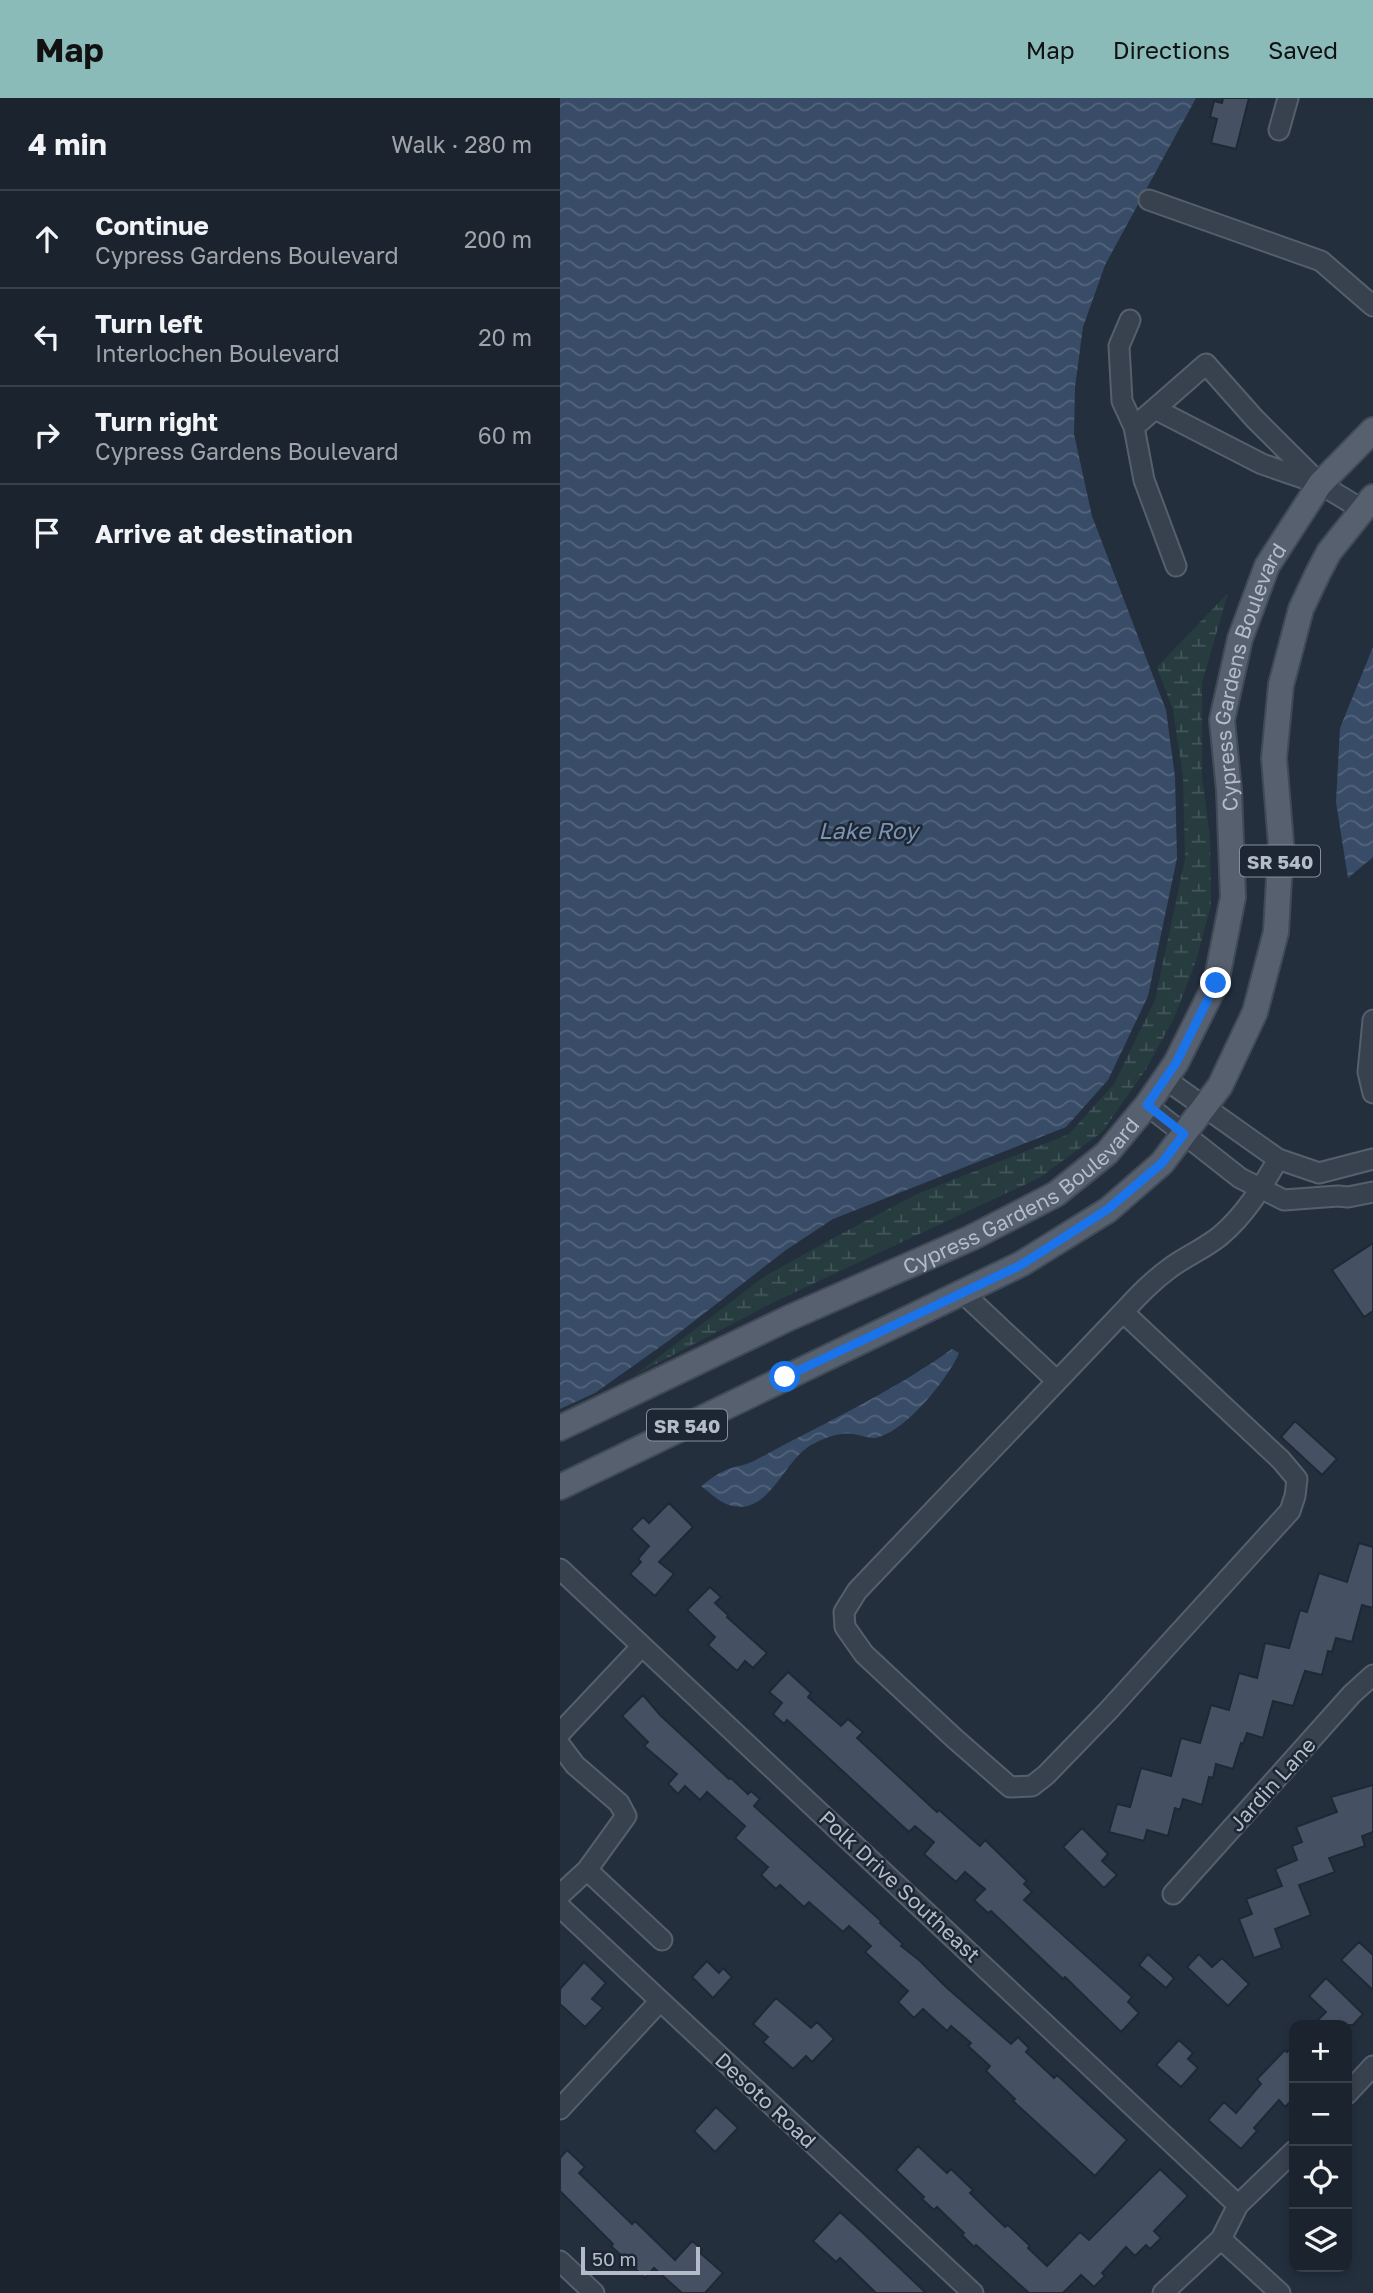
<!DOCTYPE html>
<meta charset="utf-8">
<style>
:root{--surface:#1b232e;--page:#242b36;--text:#f1f3f6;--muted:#a0a4aa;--line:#39404a;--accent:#8bbbb9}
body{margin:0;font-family:"Golos Text",sans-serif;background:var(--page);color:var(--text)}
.controls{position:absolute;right:21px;bottom:21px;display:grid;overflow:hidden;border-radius:14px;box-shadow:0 4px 10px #0003}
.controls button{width:63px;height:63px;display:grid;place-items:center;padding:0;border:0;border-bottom:2px solid var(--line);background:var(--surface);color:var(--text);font:35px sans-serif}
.scale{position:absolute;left:21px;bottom:18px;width:119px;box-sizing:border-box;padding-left:7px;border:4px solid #b4bcc9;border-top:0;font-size:19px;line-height:24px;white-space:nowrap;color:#b4bcc9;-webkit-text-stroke:5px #1d2633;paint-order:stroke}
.stop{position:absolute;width:21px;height:21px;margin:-16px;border:5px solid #1a73e8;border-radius:50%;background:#fff}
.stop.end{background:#1a73e8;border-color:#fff;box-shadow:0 2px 7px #0008}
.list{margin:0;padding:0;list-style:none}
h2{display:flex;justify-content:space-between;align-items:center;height:91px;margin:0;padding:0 28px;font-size:30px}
h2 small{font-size:23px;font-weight:400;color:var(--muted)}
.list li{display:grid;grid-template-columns:46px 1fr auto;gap:21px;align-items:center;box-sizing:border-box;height:98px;padding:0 28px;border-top:2px solid var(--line)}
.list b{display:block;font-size:26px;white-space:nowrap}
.list p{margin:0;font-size:23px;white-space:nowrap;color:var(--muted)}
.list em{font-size:23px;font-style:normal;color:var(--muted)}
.icon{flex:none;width:38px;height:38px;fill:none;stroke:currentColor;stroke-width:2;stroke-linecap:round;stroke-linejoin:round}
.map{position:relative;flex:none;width:813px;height:2195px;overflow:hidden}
header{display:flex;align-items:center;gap:42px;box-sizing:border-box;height:98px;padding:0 35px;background:var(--accent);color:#111}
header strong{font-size:33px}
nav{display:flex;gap:38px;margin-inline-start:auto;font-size:24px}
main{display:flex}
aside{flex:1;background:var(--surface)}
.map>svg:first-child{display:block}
.wetland{fill:url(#wetland-marsh)}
.water{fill:url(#water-waves)}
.building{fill:#455162;stroke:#1f2835;stroke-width:2}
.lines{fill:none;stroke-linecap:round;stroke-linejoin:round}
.minor-casing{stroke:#565f6c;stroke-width:23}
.major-casing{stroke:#414a57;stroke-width:28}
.minor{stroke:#38414e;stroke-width:19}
.major{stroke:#56606e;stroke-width:24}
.route{stroke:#1a73e8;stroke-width:9}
.labels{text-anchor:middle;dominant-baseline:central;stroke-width:5;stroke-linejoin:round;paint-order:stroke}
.shield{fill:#1d2633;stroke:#878f9c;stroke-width:2}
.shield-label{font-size:19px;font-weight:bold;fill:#b4bcc9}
.street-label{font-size:21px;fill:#b4bcc9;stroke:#1d2633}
.water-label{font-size:23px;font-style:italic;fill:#7c92b1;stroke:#1d2633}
</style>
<header>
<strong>Map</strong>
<nav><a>Map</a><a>Directions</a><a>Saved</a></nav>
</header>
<main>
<aside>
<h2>4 min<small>Walk · 280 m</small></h2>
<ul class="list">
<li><svg class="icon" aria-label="ahead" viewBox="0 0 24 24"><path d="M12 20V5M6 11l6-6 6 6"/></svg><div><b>Continue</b><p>Cypress Gardens Boulevard</p></div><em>200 m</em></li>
<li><svg class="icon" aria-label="left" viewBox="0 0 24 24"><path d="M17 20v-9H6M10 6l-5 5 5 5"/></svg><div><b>Turn left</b><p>Interlochen Boulevard</p></div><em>20 m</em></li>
<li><svg class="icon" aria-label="right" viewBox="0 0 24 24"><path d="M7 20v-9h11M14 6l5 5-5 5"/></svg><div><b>Turn right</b><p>Cypress Gardens Boulevard</p></div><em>60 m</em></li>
<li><svg class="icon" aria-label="arrive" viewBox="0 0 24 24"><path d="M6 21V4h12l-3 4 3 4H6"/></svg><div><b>Arrive at destination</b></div></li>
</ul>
</aside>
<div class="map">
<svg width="813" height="2195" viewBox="0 0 813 2195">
<defs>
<pattern id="wetland-marsh" width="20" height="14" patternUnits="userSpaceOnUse" patternTransform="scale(1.75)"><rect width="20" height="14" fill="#263c3f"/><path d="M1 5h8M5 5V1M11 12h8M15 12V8" fill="none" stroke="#435659"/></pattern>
<pattern id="water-waves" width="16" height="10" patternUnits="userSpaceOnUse" patternTransform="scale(1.75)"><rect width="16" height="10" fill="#394c67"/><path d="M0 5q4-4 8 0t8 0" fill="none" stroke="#53647b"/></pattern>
</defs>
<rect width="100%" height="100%" fill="#242f3e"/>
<path class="wetland" d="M668,495L642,585V678L650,739L651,807L636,863L614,920L586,971L542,1034L479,1080L214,1204L75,1277L205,1178L277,1138L357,1096L509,1036L554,986L595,902L625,761L623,679L613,612L597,569Z"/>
<path class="water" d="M0,0H636L545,167L523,229L515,289L514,336L532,418L606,612L615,679L617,760L588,898L548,982L506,1029L273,1121L226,1152L111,1241L35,1295L0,1311Z
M813,549V759L788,780L776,704L780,630Z
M392,1251L399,1255C388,1281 343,1337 314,1340C308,1340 300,1337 293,1336C279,1334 265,1340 253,1346C222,1361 208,1427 162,1404C155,1400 148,1393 141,1388C149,1382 158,1375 168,1371C177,1368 186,1367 194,1363C258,1328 333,1294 392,1251Z"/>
<path class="building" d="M663,0H689L676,51L651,45L657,21L650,19L654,3L662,5Z
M813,1145V1213L804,1219L772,1172Z
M735,1323L777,1361L762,1377L721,1339Z
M109,1405L133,1429L99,1464L114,1476L95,1498L70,1476L81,1464L78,1461L89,1448L71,1431L83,1419L89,1425Z
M799,1445L813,1449V1510L802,1507L792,1544L776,1540L772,1554L768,1553L762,1577L745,1573L733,1608L713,1603L703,1640L687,1635L683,1646L681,1645L673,1671L656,1666L653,1680L649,1679L642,1707L623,1701L620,1712L615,1710L608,1738L587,1732L584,1743L549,1734L557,1706L570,1709L581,1670L611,1678L621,1640L640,1645L651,1607L669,1612L679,1575L697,1580L705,1545L729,1550L740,1512L747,1514L759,1475L787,1484Z
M150,1489L161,1499L155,1505L168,1517L167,1519L207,1555L193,1570L185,1563L177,1573L148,1547L155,1539L127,1512Z
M228,1574L251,1595L248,1599L281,1628L288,1621L303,1634L297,1640L377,1714L379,1712L420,1748L425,1742L467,1783L464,1786L472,1794L464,1802L572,1899L568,1904L579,1915L561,1934L505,1879L503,1881L431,1813L428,1815L414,1802L425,1791L405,1774L396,1784L364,1756L374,1744L355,1728L349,1734L227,1622L224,1626L213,1616L222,1605L209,1594Z
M83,1597L100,1617L169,1681L171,1680L188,1696L191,1693L200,1701L194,1708L321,1823L320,1825L343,1846L341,1848L359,1862L385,1888L451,1946L458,1939L469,1950L466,1954L494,1980L497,1977L567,2042L535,2078L453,2003L455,2001L426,1973L430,1968L408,1948L411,1945L391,1928L387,1933L363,1911L354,1920L338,1904L348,1893L305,1854L311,1848L289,1828L283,1834L249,1804L244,1809L220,1787L216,1791L201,1777L208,1769L175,1740L185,1728L147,1694L140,1702L125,1688L118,1696L108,1686L117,1676L84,1648L88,1644L62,1618Z
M813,1687V1734L802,1738L805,1748L769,1760L775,1774L739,1787L751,1817L715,1831L722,1850L694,1860L679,1821L692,1816L686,1801L722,1788L715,1771L737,1762L732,1748L742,1744L736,1729L777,1714L771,1699Z
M522,1730L548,1756L542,1763L557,1777L544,1790L503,1749Z
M799,1844L813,1857V1892L781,1862Z
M588,1856L614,1880L606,1890L579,1867Z
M639,1856L652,1869L662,1860L689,1886L668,1908L627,1869Z
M147,1863L159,1875L163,1870L172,1879L153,1900L132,1879Z
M24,1864L46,1885L32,1901L43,1910L25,1929L0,1906V1891Z
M766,1880L803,1916L793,1927H753L766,1914L749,1898Z
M216,1900L251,1930L257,1924L274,1941L252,1964L246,1958L233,1971L203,1944L208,1939L193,1926Z
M619,1942L633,1955L628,1961L638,1970L621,1989L596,1967Z
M734,1947V2000L725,2009L719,2002L694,2030L697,2033L681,2051L648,2022L664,2004L676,2015L701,1986L697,1981L725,1952L727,1954Z
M156,2009L178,2030L155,2054L134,2033Z
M358,2048L387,2075L391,2071L413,2092L410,2095L445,2129L448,2127L470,2148L468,2150L487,2168L520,2134L529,2142L600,2071L628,2098L594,2133L601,2140L590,2151L586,2147L575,2158L566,2149L542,2175L545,2178L534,2189L521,2177L503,2195H469L416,2147L414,2149L402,2137L404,2135L377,2109L374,2112L362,2101L364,2099L336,2072Z
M7,2052L25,2069L19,2075L72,2126L75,2123L115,2162L132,2143L142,2151L139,2154L163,2175L145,2195H122L94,2170L85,2180L51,2148L53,2146L0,2093V2060Z
M280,2114L303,2135L366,2195H316L280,2160L276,2164L253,2143Z"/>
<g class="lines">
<defs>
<path id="minor" d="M719,32L728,0
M589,102L761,163L813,208
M570,222L559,248L562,303L574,329L584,382L616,468
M595,311L702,366L760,386L803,412L813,409
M574,329L646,266L694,320L760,386
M813,922L808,974L813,995
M605,981L718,1061L759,1075L813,1061
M587,1007L680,1080L724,1102L778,1098L788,1099L813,1094
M403,1195L497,1283
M563,1214L721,1362L737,1381L735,1398L730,1413L548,1613L486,1677L472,1688L450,1689L394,1640L304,1556L285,1529L284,1514L297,1493L563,1214C578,1198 592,1183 610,1170C626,1158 644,1151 660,1138C685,1117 703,1088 718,1061
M0,1471L678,2107
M0,1635L82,1548
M0,1647L15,1667L59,1705L66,1718L27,1772
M613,1796L792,1596L813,1577
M0,1797L27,1772L102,1842
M0,1809L413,2195
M787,1996L813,1968
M0,2011L100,1903
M661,2141L720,2195
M0,2163L34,2195
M603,2195L661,2141L678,2107L734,2053"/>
<g id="major">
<path id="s1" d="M0,1330L229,1220L411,1140L496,1096L547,1055L587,1007L616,965L656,885L673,799L669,692L662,622L680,541L707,468L760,386L813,332"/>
<path d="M0,1389L461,1166L548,1112L602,1065L660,988L695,914L716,834L721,746L714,660L721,587L741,511L758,475L769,454L813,399"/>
</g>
</defs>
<use href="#minor" class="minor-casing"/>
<use href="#major" class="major-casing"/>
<use href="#minor" class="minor"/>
<use href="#major" class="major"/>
</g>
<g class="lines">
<path class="route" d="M225,1279L461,1167L548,1111L602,1065L624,1036L587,1007L616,965L656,885"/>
</g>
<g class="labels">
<g class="shield">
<rect x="680" y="747.5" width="80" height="31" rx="5"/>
<rect x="87" y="1311.5" width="80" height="31" rx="5"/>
</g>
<g class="shield-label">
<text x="720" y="763">SR 540</text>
<text x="127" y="1327">SR 540</text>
</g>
<g class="street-label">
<text stroke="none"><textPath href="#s1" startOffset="1129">Cypress Gardens Boulevard</textPath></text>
<text stroke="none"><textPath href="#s1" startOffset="518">Cypress Gardens Boulevard</textPath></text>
<text transform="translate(712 1686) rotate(-48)">Jardin Lane</text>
<text transform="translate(340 1788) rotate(43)">Polk Drive Southeast</text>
<text transform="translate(206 2002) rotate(43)">Desoto Road</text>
</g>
<g class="water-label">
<text x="308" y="732">Lake Roy</text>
</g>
</g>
</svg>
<div class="controls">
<button>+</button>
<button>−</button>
<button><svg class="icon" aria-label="locate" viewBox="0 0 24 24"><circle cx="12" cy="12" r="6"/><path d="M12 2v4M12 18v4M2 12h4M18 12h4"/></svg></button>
<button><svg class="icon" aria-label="layers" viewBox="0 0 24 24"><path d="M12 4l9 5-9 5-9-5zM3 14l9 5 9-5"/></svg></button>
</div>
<div class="scale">50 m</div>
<div class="stop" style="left:225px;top:1279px"></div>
<div class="stop end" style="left:656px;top:885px"></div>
</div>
</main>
